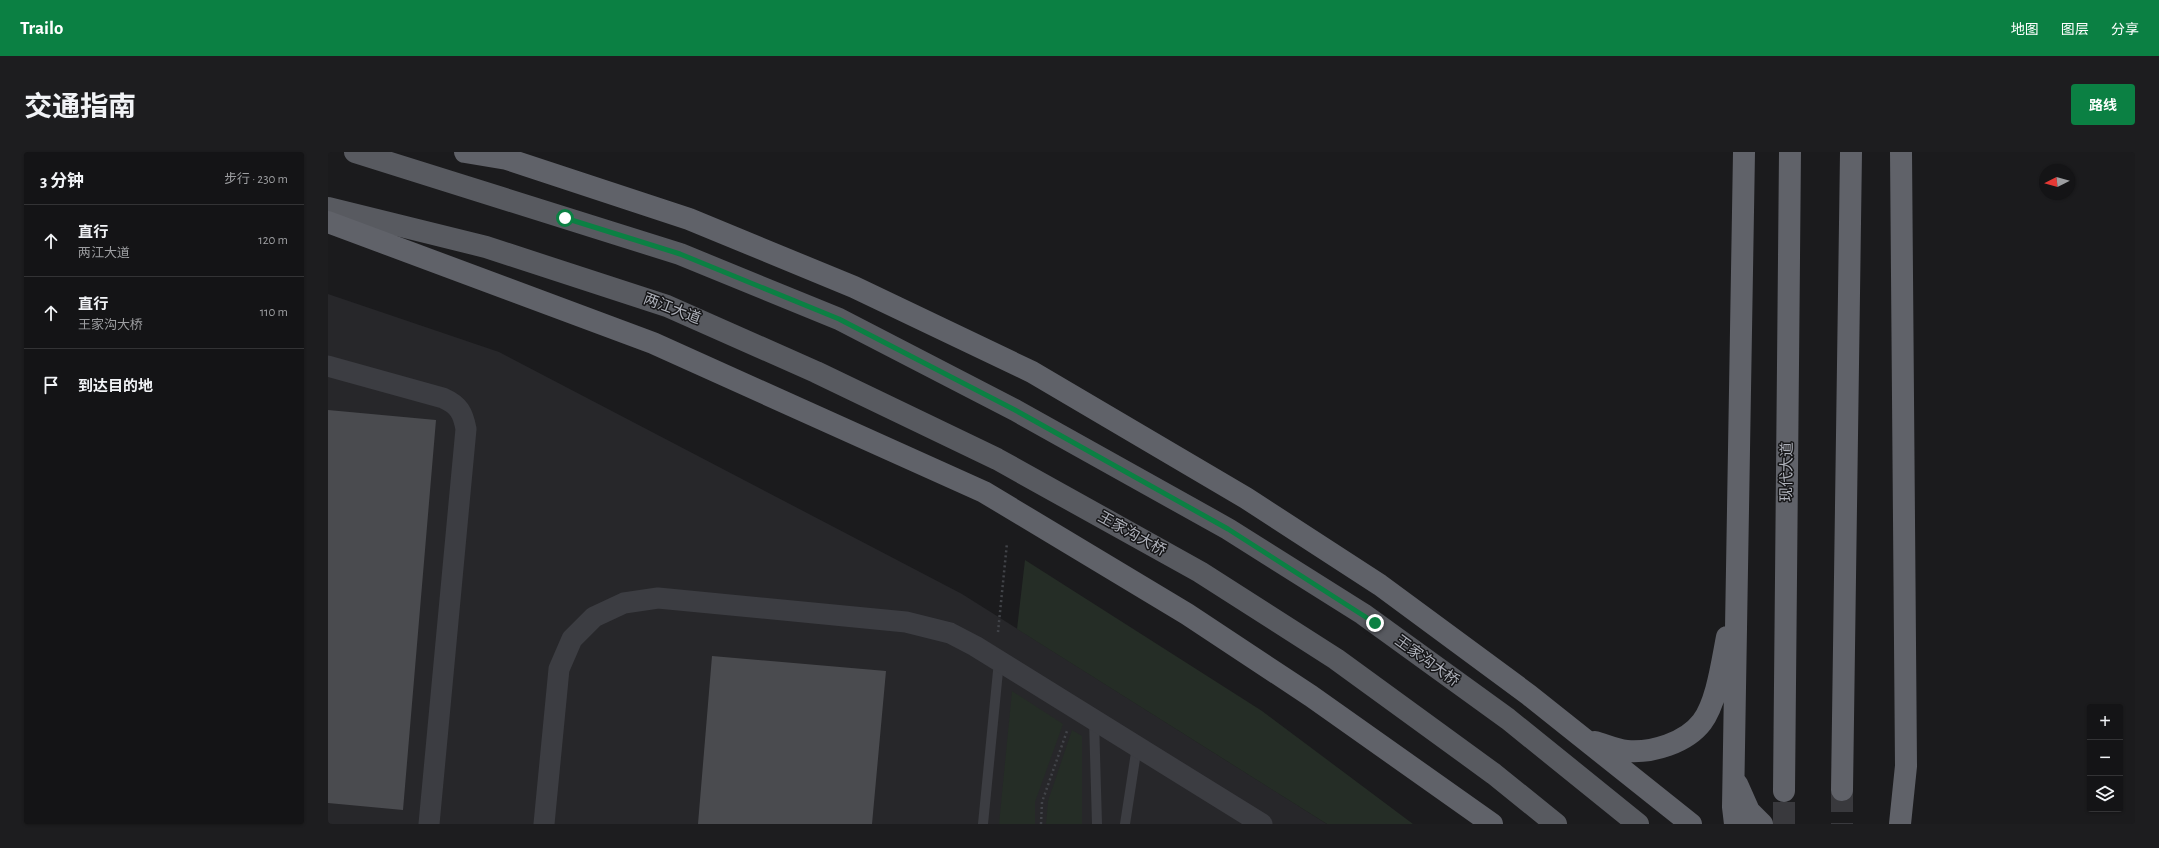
<!DOCTYPE html>
<html lang="zh">
<meta charset="utf-8">
<style>
:root{--surface:#141416;--page:#1d1d1f;--text:#f1f3f6;--muted:#9d9ea1;--line:#333335;--accent:#0b8043}
body{margin:0;font-family:"Alegreya Sans","Noto Sans SC",sans-serif;background:var(--page);color:var(--text)}
.controls{position:absolute;right:12px;bottom:12px;display:grid;overflow:hidden;border-radius:4px;box-shadow:0 1px 3px #0004}
.controls button{width:36px;height:36px;display:grid;place-items:center;padding:0;border:0;border-bottom:1px solid var(--line);background:var(--surface);color:var(--text);font:20px sans-serif}
.compass{position:absolute;left:1711px;top:12px;width:36px;height:36px;border-radius:50%;background:var(--surface);box-shadow:0 1px 3px #0004;rotate:264deg}
.stop{position:absolute;width:12px;height:12px;margin:-9px;border:3px solid #0b8043;border-radius:50%;background:#fff}
.stop.end{background:#0b8043;border-color:#fff;box-shadow:0 1px 4px #0008}
.list{margin:0;padding:0;list-style:none}
h2{display:flex;justify-content:space-between;align-items:center;height:52px;margin:0;padding:0 16px;font-size:17px}
h2 small{font-size:13px;font-weight:400;color:var(--muted)}
.list li{display:grid;grid-template-columns:26px 1fr auto;gap:12px;align-items:center;box-sizing:border-box;height:72px;padding:0 16px;border-top:1px solid var(--line)}
.list b{display:block;font-size:15px;white-space:nowrap}
.list p{margin:0;font-size:13px;white-space:nowrap;color:var(--muted)}
.list em{font-size:13px;font-style:normal;color:var(--muted)}
.icon{flex:none;width:22px;height:22px;fill:none;stroke:currentColor;stroke-width:2;stroke-linecap:round;stroke-linejoin:round}
.map{position:relative;flex:none;width:1807px;height:672px;overflow:hidden;border-radius:4px}
header{display:flex;align-items:center;gap:24px;box-sizing:border-box;height:56px;padding:0 20px;background:var(--accent);color:#fff}
header strong{font-size:19px}
nav{display:flex;gap:22px;margin-inline-start:auto;font-size:14px}
.intro{display:flex;align-items:center;justify-content:space-between;box-sizing:border-box;height:96px;padding:0 24px}
h1{margin:0;font-size:28px}
.button{padding:10px 18px;border-radius:4px;background:var(--accent);color:#fff;font-size:14px;font-weight:700}
main{display:flex;gap:24px;padding:0 24px}
aside{flex:1;background:var(--surface);border-radius:4px;box-shadow:0 1px 3px #0004}
.map>svg:first-child{display:block}
.built{fill:#27272a}
.green{fill:#252d26}
.building{fill:#4a4b4f}
.lines{fill:none;stroke-linecap:round;stroke-linejoin:round}
.trunk-tunnel{stroke:#39393d;stroke-width:22;stroke-dasharray:22 11;stroke-linecap:butt}
.path{stroke:#424449;stroke-width:2.5;stroke-dasharray:2 3;stroke-linecap:butt}
.service{stroke:#3c3d42;stroke-width:10}
.minor{stroke:#3c3d42;stroke-width:21}
.primary{stroke:#585a60;stroke-width:22}
.trunk{stroke:#606269;stroke-width:22}
.route{stroke:#0b8043;stroke-width:5}
.labels{text-anchor:middle;dominant-baseline:central;stroke-width:3;stroke-linejoin:round;paint-order:stroke}
.street-label{font-size:15px;fill:#afb2bb;stroke:#161618}
</style>
<header>
<strong>Trailo</strong>
<nav><a>地图</a><a>图层</a><a>分享</a></nav>
</header>
<div class="intro"><h1>交通指南</h1><a class="button">路线</a></div>
<main>
<aside>
<h2>3 分钟<small>步行 · 230 m</small></h2>
<ul class="list">
<li><svg class="icon" aria-label="ahead" viewBox="0 0 24 24"><path d="M12 20V5M6 11l6-6 6 6"/></svg><div><b>直行</b><p>两江大道</p></div><em>120 m</em></li>
<li><svg class="icon" aria-label="ahead" viewBox="0 0 24 24"><path d="M12 20V5M6 11l6-6 6 6"/></svg><div><b>直行</b><p>王家沟大桥</p></div><em>110 m</em></li>
<li><svg class="icon" aria-label="arrive" viewBox="0 0 24 24"><path d="M6 21V4h12l-3 4 3 4H6"/></svg><div><b>到达目的地</b></div></li>
</ul>
</aside>
<div class="map">
<svg width="1807" height="672" viewBox="0 0 1807 672">
<rect width="100%" height="100%" fill="#1b1b1d"/>
<path class="built" d="M0,142L171,200L634,442L999,672H0Z"/>
<path class="green" d="M697,408L934,559L1085,672H999L689,477Z
M684,539L735,572L707,650V672H671Z
M744,578L754,584V672H718L720,649Z"/>
<path class="building" d="M0,258L108,268L75,658L0,651Z
M384,504L558,519L544,672H370Z"/>
<g class="lines">
<path class="trunk-tunnel" d="M1514,638V672
M1456,672V639"/>
<path class="path" d="M670,480L679,391
M713,672L714,650L739,579"/>
<path class="service" d="M766,568L769,672
M655,672L671,509
M797,672L809,594"/>
<path class="minor" d="M0,214L115,246C131,253 135,261 138,277L101,672
M216,672L231,517L244,487L266,465L296,451L330,446L578,470L622,481L647,494L934,672"/>
<path class="primary" d="M27,0L352,102L511,167L687,258L900,377L1035,462L1180,567L1310,672
M0,56L158,95L339,154L488,220L669,307L872,420L1008,507L1166,622L1228,672"/>
<path class="trunk" d="M137,0L179,7L361,67L526,135L704,220L918,346L1052,433L1201,543L1363,672
M0,70L325,191L656,340L859,462L983,544L1164,672
M1267,590C1277,593 1288,598 1299,599C1324,601 1358,591 1374,570C1389,550 1394,510 1399,485
M1409,632L1421,659L1434,672
M1514,638L1523,0
M1456,639L1462,0
M1407,672L1405,655L1416,0
M1572,672L1578,614L1573,0"/>
</g>
<g class="lines">
<path class="route" d="M237,66L352,102L511,167L687,258L900,377L1047,471"/>
</g>
<g class="labels">
<g class="street-label">
<text transform="translate(344 157) rotate(21)">两江大道</text>
<text transform="translate(1459 320) rotate(-89)">现代大道</text>
<text transform="translate(804 382) rotate(29)">王家沟大桥</text>
<text transform="translate(1099 509) rotate(36)">王家沟大桥</text>
</g>
</g>
</svg>
<div class="controls">
<button>+</button>
<button>−</button>
<button><svg class="icon" aria-label="layers" viewBox="0 0 24 24"><path d="M12 4l9 5-9 5-9-5zM3 14l9 5 9-5"/></svg></button>
</div>
<svg class="compass" viewBox="-18 -18 36 36"><path d="M0-13l5 13h-10z" fill="#e53935"/><path d="M0 13l5-13h-10z" fill="#9d9ea1"/></svg>
<div class="stop" style="left:237px;top:66px"></div>
<div class="stop end" style="left:1047px;top:471px"></div>
</div>
</main>
